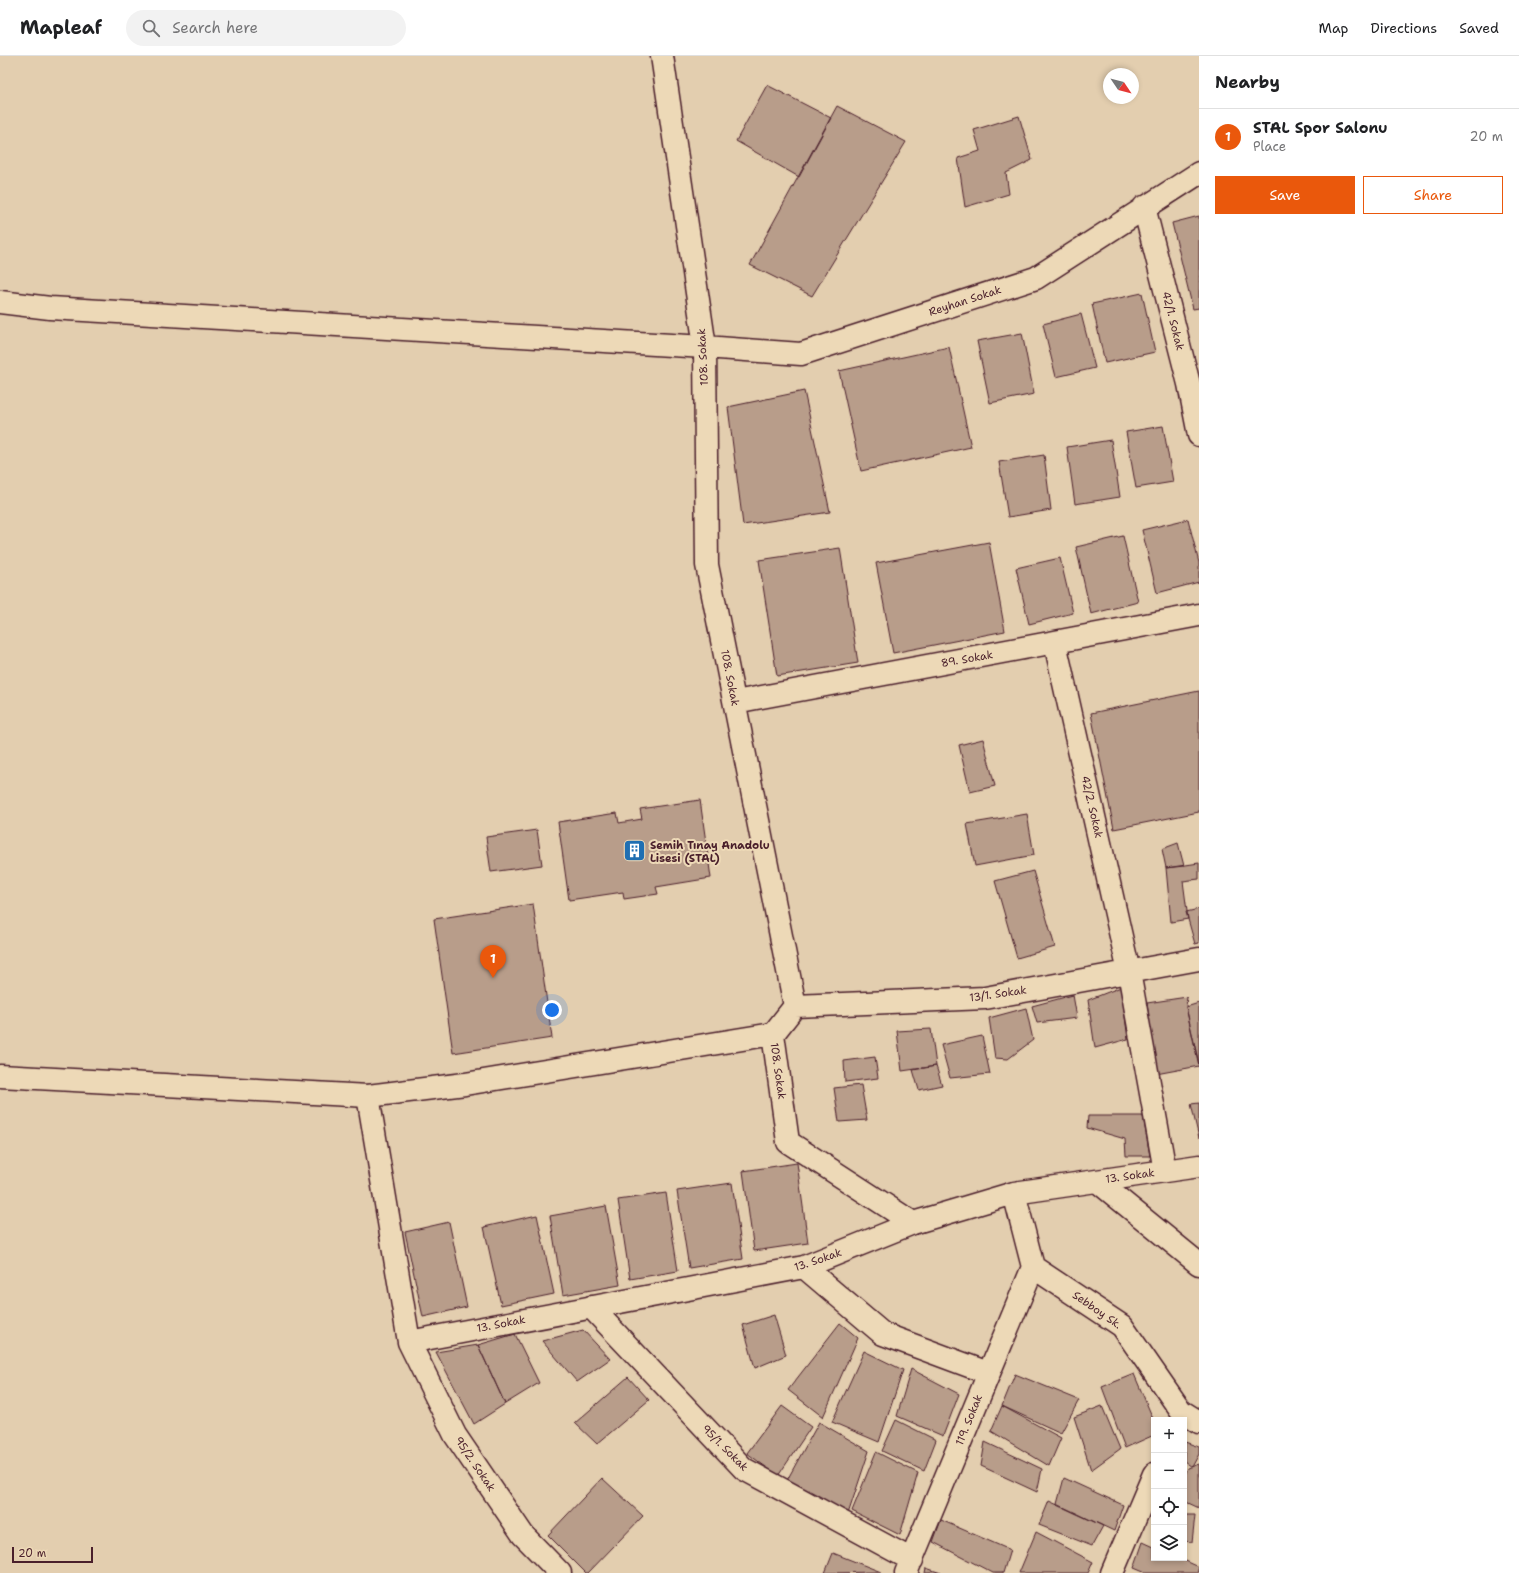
<!DOCTYPE html>
<meta charset="utf-8">
<style>
:root{--surface:#fff;--page:#f2f2f2;--text:#202124;--muted:#757577;--line:#e0e0e0;--accent:#ea580c}
body{margin:0;font-family:"Shantell Sans",sans-serif;background:var(--page);color:var(--text)}
.controls{position:absolute;right:12px;bottom:12px;display:grid;overflow:hidden;border-radius:0px;box-shadow:0 2px 6px #0003}
.controls button{width:36px;height:36px;display:grid;place-items:center;padding:0;border:0;border-bottom:1px solid var(--line);background:var(--surface);color:var(--text);font:20px sans-serif}
.compass{position:absolute;left:1103px;top:12px;width:36px;height:36px;border-radius:50%;background:var(--surface);box-shadow:0 2px 6px #0003;rotate:125deg}
.scale{position:absolute;left:12px;bottom:10px;width:81px;box-sizing:border-box;padding-left:4px;border:2px solid #4a1f2b;border-top:0;font-size:11px;line-height:14px;white-space:nowrap;color:#4a1f2b;-webkit-text-stroke:3px #edd9b7;paint-order:stroke}
.you{position:absolute;left:552px;top:954px;width:14px;height:14px;margin:-10px;border:3px solid #fff;border-radius:50%;background:#1a73e8;box-shadow:0 0 0 6px #1a73e833}
.badge{display:grid;place-items:center;width:26px;height:26px;border-radius:50%;background:var(--accent);color:#fff;font-size:13px;font-weight:700}
.pin{position:absolute;translate:-50% -33px;filter:drop-shadow(0 1px 2px #0008)}
.pin::after{content:'';position:absolute;top:21px;width:14px;height:12px;background:inherit;clip-path:polygon(0 0,100% 0,50% 100%)}
.list{margin:0;padding:0;list-style:none}
h2{display:flex;justify-content:space-between;align-items:center;height:52px;margin:0;padding:0 16px;font-size:17px}
h2 small{font-size:13px;font-weight:400;color:var(--muted)}
.list li{display:grid;grid-template-columns:26px 1fr auto;gap:12px;align-items:center;box-sizing:border-box;height:56px;padding:0 16px;border-top:1px solid var(--line)}
.list b{display:block;font-size:15px;white-space:nowrap}
.list p{margin:0;font-size:13px;white-space:nowrap;color:var(--muted)}
.list em{font-size:13px;font-style:normal;color:var(--muted)}
.actions{display:flex;gap:8px;padding:12px 16px}
.actions a{flex:1;padding:9px 0;border:1px solid var(--accent);border-radius:0px;text-align:center;font-size:14px;color:var(--accent)}
.actions .main{background:var(--accent);color:#fff}
.icon{flex:none;width:22px;height:22px;fill:none;stroke:currentColor;stroke-width:2;stroke-linecap:round;stroke-linejoin:round}
.map{position:relative;flex:none;width:1199px;height:1517px;overflow:hidden}
header{display:flex;align-items:center;gap:24px;box-sizing:border-box;height:56px;padding:0 20px;background:var(--surface);border-bottom:1px solid var(--line)}
header strong{font-size:19px}
nav{display:flex;gap:22px;margin-inline-start:auto;font-size:14px}
.search{width:280px;height:36px;background:var(--page);display:flex;align-items:center;gap:10px;box-sizing:border-box;padding:0 14px;border-radius:22px;color:var(--muted);font-size:15px}
main{display:flex}
aside{flex:1;background:var(--surface)}
.map>svg:first-child{display:block}
.building{fill:#b89d8a;stroke:#4a1f2b}
.lines{fill:none;stroke-linecap:round;stroke-linejoin:round}
.street-casing{stroke:#4a1f2b;stroke-width:25}
.secondary-casing{stroke:#4a1f2b;stroke-width:25}
.street{stroke:#edd9b7;stroke-width:22}
.secondary{stroke:#edd9b7;stroke-width:22}
.labels{text-anchor:middle;dominant-baseline:central;stroke-width:4;stroke-linejoin:round;paint-order:stroke}
.street-label{font-size:11px;fill:#4a1f2b;stroke:#edd9b7}
.poi-label{font-size:11px;font-weight:bold;fill:#4a1f2b;stroke:#edd9b7;text-anchor:start}
</style>
<header>
<strong>Mapleaf</strong>
<div class="search"><svg class="icon" aria-label="search" viewBox="0 0 24 24"><circle cx="10" cy="10" r="6"/><path d="M15 15l6 6"/></svg>Search here</div>
<nav><a>Map</a><a>Directions</a><a>Saved</a></nav>
</header>
<main>
<div class="map">
<svg width="1199" height="1517" viewBox="0 0 1199 1517">
<rect width="100%" height="100%" fill="#e3ceaf"/>
<filter id="ink" filterUnits="userSpaceOnUse"><feTurbulence type="fractalNoise" baseFrequency=".025" numOctaves="2"/><feDisplacementMap in="SourceGraphic" scale="8" xChannelSelector="R" yChannelSelector="G"/><feConvolveMatrix kernelMatrix="1 2 1 2 8 2 1 2 1" color-interpolation-filters="sRGB"/></filter>
<g filter="url(#ink)">
<path class="building" d="M767,29L831,62L799,121L736,85Z
M837,50L906,86L812,240L750,209Z
M1019,60L1032,104L1006,117L1009,138L965,151L958,102L980,95L974,74Z
M1199,160V252L1193,253L1172,167Z
M1142,237L1155,296L1105,307L1092,248Z
M1081,258L1095,312L1056,321L1043,268Z
M1022,277L1034,338L990,347L977,285Z
M949,291L971,391L861,415L839,315Z
M804,335L830,456L743,469L728,351Z
M1163,370L1173,426L1136,432L1126,376Z
M1111,384L1120,441L1075,448L1067,391Z
M1044,399L1051,454L1008,461L999,406Z
M1188,463L1199,507V526L1157,537L1142,474Z
M1123,480L1138,546L1091,558L1076,491Z
M989,486L1005,575L893,597L876,507Z
M840,492L858,607L777,620L759,504Z
M1060,502L1073,557L1029,568L1016,512Z
M1199,635V756L1114,773L1091,657Z
M983,683L995,730L970,736L959,689Z
M700,744L711,822L656,831L658,838L624,843L623,836L569,844L558,766L617,757L619,767L642,763L640,753Z
M1027,758L1034,799L975,810L967,768Z
M537,774L542,809L491,816L486,781Z
M1178,787L1184,810L1166,812L1162,793Z
M1199,807V823L1183,825L1188,863L1171,866L1166,812Z
M1033,815L1055,891L1017,902L995,825Z
M533,848L552,982L453,997L434,863Z
M1199,853V887L1195,888L1186,856Z
M1121,931L1128,983L1095,992L1088,944Z
M1073,939L1077,962L1037,967L1032,950Z
M1187,941L1186,951L1199,1010L1156,1018L1147,947Z
M1199,947V1008L1186,951Z
M1026,952L1033,984L1008,1003L995,1002L989,962Z
M931,973L936,1010L902,1015L897,975Z
M982,980L990,1018L950,1022L941,989Z
M875,1001L878,1022L845,1026L844,1005Z
M936,1010L942,1029L919,1034L913,1014Z
M861,1029L867,1064L839,1066L834,1032Z
M1199,1047V1082L1191,1048Z
M1088,1060H1143L1150,1100H1126L1125,1083L1087,1072Z
M797,1107L808,1187L754,1195L743,1115Z
M732,1127L743,1203L689,1212L677,1135Z
M666,1137L678,1215L630,1223L618,1144Z
M606,1150L620,1229L563,1239L550,1160Z
M537,1159L554,1238L501,1249L484,1171Z
M449,1166L467,1251L423,1261L405,1176Z
M774,1259L786,1299L755,1312L743,1269Z
M840,1267L858,1282L823,1361L788,1334Z
M583,1274L610,1303L577,1326L542,1285Z
M515,1278L539,1327L505,1348L478,1289Z
M478,1289L505,1348L474,1368L436,1296Z
M864,1295L903,1314L879,1386L832,1366Z
M911,1313L959,1338L943,1380L897,1360Z
M1015,1318L1079,1344L1061,1377L1002,1350Z
M1134,1318L1154,1365V1379L1125,1392L1102,1331Z
M628,1321L649,1344L597,1388L575,1367Z
M782,1350L811,1371L778,1420L747,1397Z
M1002,1350L1061,1382L1049,1410L991,1375Z
M1102,1350L1120,1393L1091,1414L1074,1361Z
M896,1364L936,1384L924,1415L882,1395Z
M819,1366L869,1395L848,1458L786,1426Z
M985,1386L1042,1413L1037,1436L981,1410Z
M1185,1386L1199,1391V1398L1192,1411L1184,1405Z
M876,1396L918,1417L900,1479L852,1455Z
M1199,1408V1452L1184,1445V1421L1188,1412Z
M602,1422L643,1460L588,1517H586L548,1479Z
M1064,1422L1123,1449L1114,1475L1057,1448Z
M1049,1445L1103,1470L1092,1490L1039,1469Z
M1184,1459H1195L1192,1486L1184,1485Z
M941,1464L1010,1494L1003,1517H993L933,1486Z
M1036,1476L1093,1506L1088,1517H1019Z
M1143,1486L1154,1491V1502H1179L1199,1511L1197,1517H1146L1134,1512Z
M833,1497L881,1516L825,1517Z
M926,1512L941,1517H925Z"/>
<g class="lines">
<defs>
<path id="street" d="M662,0L705,291L707,509L795,950L773,978L788,1086L913,1167
M1144,151L1189,328L1199,379
M705,291L801,298L1036,222L1199,117
M1055,587L1129,916L1165,1115
M735,646L1199,559
M795,950L985,942L1199,903
M368,1040L409,1286L455,1379L523,1479L560,1517
M1097,1125L1199,1208
M1014,1137L1033,1211L1122,1270L1181,1355L1199,1366
M804,1211L883,1278L988,1317
M591,1251L744,1413L912,1504
M409,1286L804,1211L913,1167L1014,1137L1199,1110
M906,1517L1033,1211
M1112,1517L1154,1418"/>
<path id="secondary" d="M0,246L50,252L705,291
M0,1020L368,1040L465,1028L773,978"/>
</defs>
<use href="#street" class="street-casing"/>
<use href="#secondary" class="secondary-casing"/>
<use href="#street" class="street"/>
<use href="#secondary" class="secondary"/>
</g>
</g>
<defs>
<symbol id="building-square" viewBox="-11 -11 22 22"><rect x="-9" y="-9" width="18" height="18" rx="4" fill="#1f6fb2" stroke="#edd9b7"/><path d="M-4-6H4V6H1V3H-1V6H-4ZM-2.5-4.3h1.7v1.8h-1.7ZM.8-4.3h1.7v1.8H.8ZM-2.5-1h1.7V.8h-1.7ZM.8-1h1.7V.8H.8Z" fill="#fff"/></symbol>
</defs>
<g fill-rule="evenodd">
<use href="#building-square" x="622" y="782" width="25" height="25"/>
</g>
<g class="labels">
<g class="street-label">
<text transform="translate(965 245) rotate(-18)">Reyhan Sokak</text>
<text transform="translate(1173 265) rotate(76)">42/1. Sokak</text>
<text transform="translate(703 301) rotate(-93)">108. Sokak</text>
<text transform="translate(967 603) rotate(-10)">89. Sokak</text>
<text transform="translate(730 622) rotate(79)">108. Sokak</text>
<text transform="translate(1092 751) rotate(77)">42/2. Sokak</text>
<text transform="translate(998 938) rotate(-8)">13/1. Sokak</text>
<text transform="translate(778 1015) rotate(82)">108. Sokak</text>
<text transform="translate(1130 1120) rotate(-8)">13. Sokak</text>
<text transform="translate(818 1204) rotate(-19)">13. Sokak</text>
<text transform="translate(1097 1254) rotate(35)">Sebboy Sk.</text>
<text transform="translate(501 1268) rotate(-11)">13. Sokak</text>
<text transform="translate(969 1364) rotate(-68)">119. Sokak</text>
<text transform="translate(725 1392) rotate(45)">95/1. Sokak</text>
<text transform="translate(475 1408) rotate(56)">95/2. Sokak</text>
</g>
<g class="poi-label">
<text x="650" y="789">Semih Tınay Anadolu<tspan x="650" dy="13">Lisesi (STAL)</tspan></text>
</g>
</g>
</svg>
<div class="controls">
<button>+</button>
<button>−</button>
<button><svg class="icon" aria-label="locate" viewBox="0 0 24 24"><circle cx="12" cy="12" r="6"/><path d="M12 2v4M12 18v4M2 12h4M18 12h4"/></svg></button>
<button><svg class="icon" aria-label="layers" viewBox="0 0 24 24"><path d="M12 4l9 5-9 5-9-5zM3 14l9 5 9-5"/></svg></button>
</div>
<svg class="compass" viewBox="-18 -18 36 36"><path d="M0-13l5 13h-10z" fill="#e53935"/><path d="M0 13l5-13h-10z" fill="#757577"/></svg>
<div class="scale">20 m</div>
<div class="you"></div>
<div class="pin badge" style="left:493px;top:922px">1</div>
</div>
<aside>
<h2>Nearby<small></small></h2>
<ul class="list">
<li><span class="badge">1</span><div><b>STAL Spor Salonu</b><p>Place</p></div><em>20 m</em></li>
</ul>
<div class="actions"><a class="main">Save</a><a>Share</a></div>
</aside>
</main>
